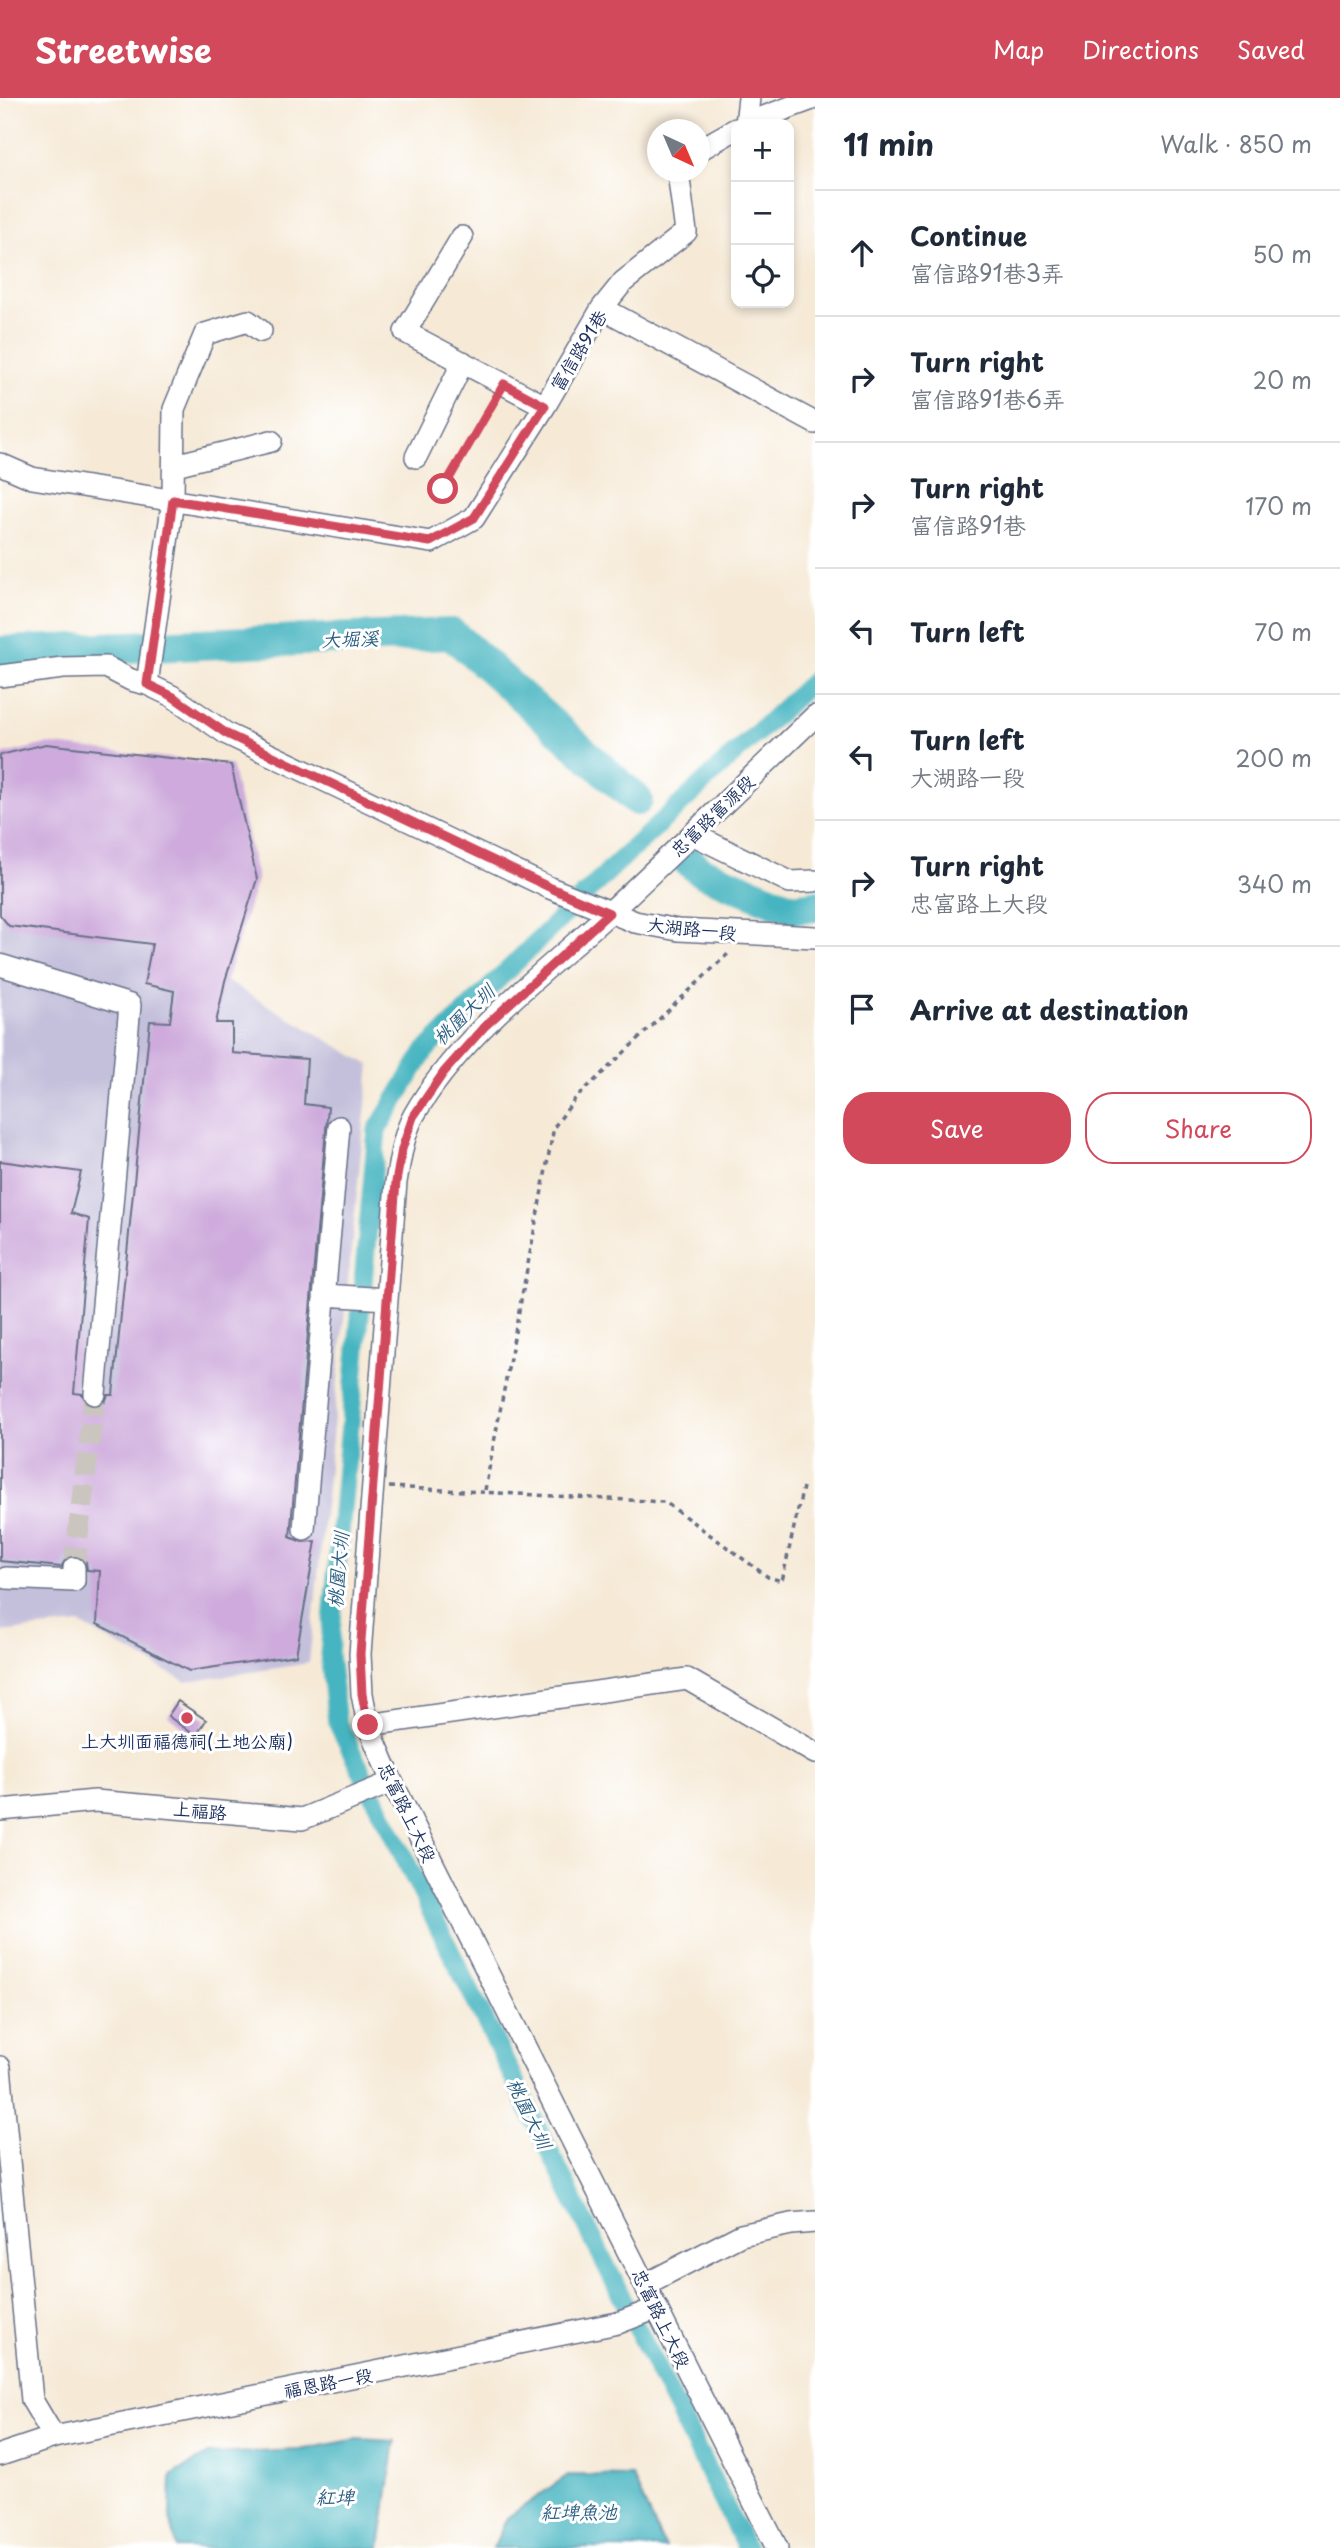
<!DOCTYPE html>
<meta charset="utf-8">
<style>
:root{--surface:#fff;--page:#f6f6f7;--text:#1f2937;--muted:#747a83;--line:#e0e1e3;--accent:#d1495b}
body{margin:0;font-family:"Playpen Sans","LXGW WenKai TC",sans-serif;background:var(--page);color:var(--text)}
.controls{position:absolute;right:21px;top:21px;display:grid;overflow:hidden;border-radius:14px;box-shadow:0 4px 10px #0003}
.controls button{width:63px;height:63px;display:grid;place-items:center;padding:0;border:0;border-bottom:2px solid var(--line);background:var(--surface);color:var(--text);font:35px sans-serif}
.compass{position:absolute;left:647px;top:21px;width:63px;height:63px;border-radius:50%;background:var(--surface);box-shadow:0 4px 10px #0003;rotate:136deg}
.stop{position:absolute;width:21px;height:21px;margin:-16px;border:5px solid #d1495b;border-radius:50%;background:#fff}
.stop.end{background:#d1495b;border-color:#fff;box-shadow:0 2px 7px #0008}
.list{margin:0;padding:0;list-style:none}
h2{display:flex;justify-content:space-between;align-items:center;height:91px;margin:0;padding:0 28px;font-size:30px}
h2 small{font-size:23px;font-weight:400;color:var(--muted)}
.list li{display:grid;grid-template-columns:46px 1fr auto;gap:21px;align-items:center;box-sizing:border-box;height:126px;padding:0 28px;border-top:2px solid var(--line)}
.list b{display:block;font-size:26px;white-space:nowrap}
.list p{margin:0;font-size:23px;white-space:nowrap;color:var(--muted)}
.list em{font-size:23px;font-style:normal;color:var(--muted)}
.actions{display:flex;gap:14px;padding:21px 28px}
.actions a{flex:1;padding:16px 0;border:2px solid var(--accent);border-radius:28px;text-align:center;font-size:24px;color:var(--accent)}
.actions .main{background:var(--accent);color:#fff}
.icon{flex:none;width:38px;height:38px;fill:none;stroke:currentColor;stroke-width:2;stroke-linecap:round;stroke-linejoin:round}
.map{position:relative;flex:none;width:815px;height:2450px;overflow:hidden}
header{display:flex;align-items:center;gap:42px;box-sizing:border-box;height:98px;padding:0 35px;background:var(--accent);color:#fff}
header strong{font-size:33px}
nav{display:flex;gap:38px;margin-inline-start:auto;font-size:24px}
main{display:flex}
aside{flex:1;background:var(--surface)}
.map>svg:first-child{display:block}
.industrial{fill:#c4c0db}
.water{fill:#46b5c1;stroke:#307290;stroke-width:2}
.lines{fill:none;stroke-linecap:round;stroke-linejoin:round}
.canal{stroke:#46b5c1;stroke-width:19}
.river{stroke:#46b5c1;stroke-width:32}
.building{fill:#ceabdc}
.minor-tunnel{stroke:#cac5bf;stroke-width:21;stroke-dasharray:21 10;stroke-linecap:butt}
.minor-casing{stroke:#687088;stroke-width:24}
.path{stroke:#687088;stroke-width:3.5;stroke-dasharray:5 5;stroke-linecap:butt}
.minor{stroke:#fff;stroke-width:21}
.route{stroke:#d1495b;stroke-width:9}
.poi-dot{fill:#d1495b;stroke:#fff;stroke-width:2.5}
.labels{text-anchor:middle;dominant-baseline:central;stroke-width:6;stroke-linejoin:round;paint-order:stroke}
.street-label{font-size:18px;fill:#1b2f5e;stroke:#fff}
.poi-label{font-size:18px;fill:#1b2f5e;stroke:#fff}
.water-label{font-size:19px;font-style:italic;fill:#2a5e81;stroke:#fff}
</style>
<header>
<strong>Streetwise</strong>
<nav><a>Map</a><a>Directions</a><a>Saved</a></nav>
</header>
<main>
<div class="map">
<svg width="815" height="2450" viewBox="0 0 815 2450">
<rect width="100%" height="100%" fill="#fff"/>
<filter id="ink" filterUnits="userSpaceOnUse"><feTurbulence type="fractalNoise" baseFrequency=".0143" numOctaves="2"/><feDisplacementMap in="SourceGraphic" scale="14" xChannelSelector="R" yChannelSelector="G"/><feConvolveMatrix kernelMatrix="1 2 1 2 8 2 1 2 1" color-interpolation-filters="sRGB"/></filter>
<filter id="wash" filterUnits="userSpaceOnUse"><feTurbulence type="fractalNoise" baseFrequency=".00686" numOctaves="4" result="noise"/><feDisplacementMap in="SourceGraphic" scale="28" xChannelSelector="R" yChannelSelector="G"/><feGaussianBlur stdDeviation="1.57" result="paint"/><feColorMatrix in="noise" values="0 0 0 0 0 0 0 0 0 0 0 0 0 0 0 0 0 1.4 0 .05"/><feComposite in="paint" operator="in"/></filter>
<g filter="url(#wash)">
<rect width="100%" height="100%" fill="#f6ead7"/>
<path class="industrial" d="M0,657L231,667L257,781L226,883L370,967L309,1565L186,1584L80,1526L0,1534Z"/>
<path class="water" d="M357,2341L395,2343L380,2450H177L170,2419L171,2378L208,2356L299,2352Z
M568,2377L632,2378L665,2450H493L507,2420Z"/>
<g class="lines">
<path class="canal" d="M746,2450L337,1624L329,1556L377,1032L425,953L616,766L815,581"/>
<path class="river" d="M0,554L452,536L637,702
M687,762L702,774L793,811L815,808"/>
</g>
<g id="blocks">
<path class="building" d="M46,646L231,667L257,781L225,883L216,925H232V955L307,961L304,1006L328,1009L290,1439L302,1444L316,1443L296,1557L189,1573L97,1526L100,1473L87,1472L86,1464L81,1459L68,1458L61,1469L0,1463V1063L81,1074L71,1115L89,1121L74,1295L82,1296L88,1307L100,1308L105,1304L108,1297H113L150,923L170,924L174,893L144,886L152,846L9,828L0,817V657Z
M178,1603L206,1622L196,1638L168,1618Z"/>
</g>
</g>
<g filter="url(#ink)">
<use href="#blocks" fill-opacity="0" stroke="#687088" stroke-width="2"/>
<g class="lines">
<path class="minor-tunnel" d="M74,1470L95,1296"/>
<defs>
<path id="minor" d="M745,26L815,0
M746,26L749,0
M699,52L736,31
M462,139L405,234L545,308
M602,210L815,325
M416,359L463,264
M0,366L32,380L431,444L474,420L545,308L602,210L623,184L686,134L678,74
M175,367L271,343
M0,578L63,570L106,569L131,582L147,586L172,598L227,636L550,790L635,824L678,832L815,839
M147,586L173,402L174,311L205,236L248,223L261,233
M692,736L790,784L815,783
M0,867L130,907L95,1296
M324,1197L387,1201
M304,1431L339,1029
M6,1480L74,1483V1470
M368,1627L687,1581L815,1655
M0,1712L95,1703L302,1721L392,1684
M0,1969L32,2302L54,2339
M646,2186L741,2137L791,2126L815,2124
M0,2357L54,2339L618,2225L657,2210
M777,2450L392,1684L368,1627L362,1596L360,1556L396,1084C400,1062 403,1037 414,1017C460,937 541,878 608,816C678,751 746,684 815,618"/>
</defs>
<use href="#minor" class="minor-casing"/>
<path class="path" d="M443,391L494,303
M389,1389L665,1404L768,1479L782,1483L803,1389
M485,1392L554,1029L575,1001L730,854"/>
<use href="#minor" class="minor"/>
</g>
</g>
<g class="lines" filter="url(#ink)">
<path class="route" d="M368,1627L362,1596L360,1556L396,1084L402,1051L413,1019L444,974L484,929L609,815L551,790L227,636L172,598L147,586L173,402L430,444L474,420L545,308L504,286L443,391"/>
</g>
<circle class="poi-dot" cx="187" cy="1620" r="7"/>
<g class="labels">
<g class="street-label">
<text transform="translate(578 252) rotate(-59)">富信路91巷</text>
<text transform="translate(712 717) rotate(-44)">忠富路富源段</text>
<text transform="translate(692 830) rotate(6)">大湖路一段</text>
<text transform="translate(200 1712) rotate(5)">上福路</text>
<text transform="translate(408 1714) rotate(64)">忠富路上大段</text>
<text transform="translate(662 2220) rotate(64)">忠富路上大段</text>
<text transform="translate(328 2284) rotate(-11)">福恩路一段</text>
</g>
<g class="poi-label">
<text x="187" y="1642">上大圳面福德祠(土地公廟)</text>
</g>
<g class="water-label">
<text transform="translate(350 540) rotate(-2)">大堀溪</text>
<text transform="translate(463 916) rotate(-44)">桃園大圳</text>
<text transform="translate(337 1472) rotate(-85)">桃園大圳</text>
<text transform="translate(530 2015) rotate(64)">桃園大圳</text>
<text x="335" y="2398">紅埤</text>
<text x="579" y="2413">紅埤魚池</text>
</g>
</g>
</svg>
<div class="controls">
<button>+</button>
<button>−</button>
<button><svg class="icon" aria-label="locate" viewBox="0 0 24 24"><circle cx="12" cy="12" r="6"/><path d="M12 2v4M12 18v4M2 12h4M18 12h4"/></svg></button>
</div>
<svg class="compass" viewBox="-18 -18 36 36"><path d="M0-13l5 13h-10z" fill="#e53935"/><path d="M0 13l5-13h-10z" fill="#747a83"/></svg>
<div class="stop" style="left:443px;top:391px"></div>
<div class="stop end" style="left:368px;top:1627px"></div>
</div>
<aside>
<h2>11 min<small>Walk · 850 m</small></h2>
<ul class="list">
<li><svg class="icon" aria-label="ahead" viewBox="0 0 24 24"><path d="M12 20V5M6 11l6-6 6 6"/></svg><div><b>Continue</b><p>富信路91巷3弄</p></div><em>50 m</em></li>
<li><svg class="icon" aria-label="right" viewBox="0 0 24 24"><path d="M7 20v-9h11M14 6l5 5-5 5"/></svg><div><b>Turn right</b><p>富信路91巷6弄</p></div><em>20 m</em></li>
<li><svg class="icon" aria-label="right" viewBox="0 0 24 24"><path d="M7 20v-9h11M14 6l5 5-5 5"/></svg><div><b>Turn right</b><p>富信路91巷</p></div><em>170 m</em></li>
<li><svg class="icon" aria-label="left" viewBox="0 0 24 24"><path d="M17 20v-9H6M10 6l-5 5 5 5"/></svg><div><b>Turn left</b></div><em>70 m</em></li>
<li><svg class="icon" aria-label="left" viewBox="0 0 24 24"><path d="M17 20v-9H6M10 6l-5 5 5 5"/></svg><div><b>Turn left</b><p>大湖路一段</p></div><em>200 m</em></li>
<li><svg class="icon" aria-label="right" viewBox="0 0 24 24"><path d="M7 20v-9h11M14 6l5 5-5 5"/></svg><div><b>Turn right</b><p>忠富路上大段</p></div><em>340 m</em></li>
<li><svg class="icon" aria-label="arrive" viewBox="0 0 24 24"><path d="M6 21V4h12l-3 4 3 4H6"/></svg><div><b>Arrive at destination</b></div></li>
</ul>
<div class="actions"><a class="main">Save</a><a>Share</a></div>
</aside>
</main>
